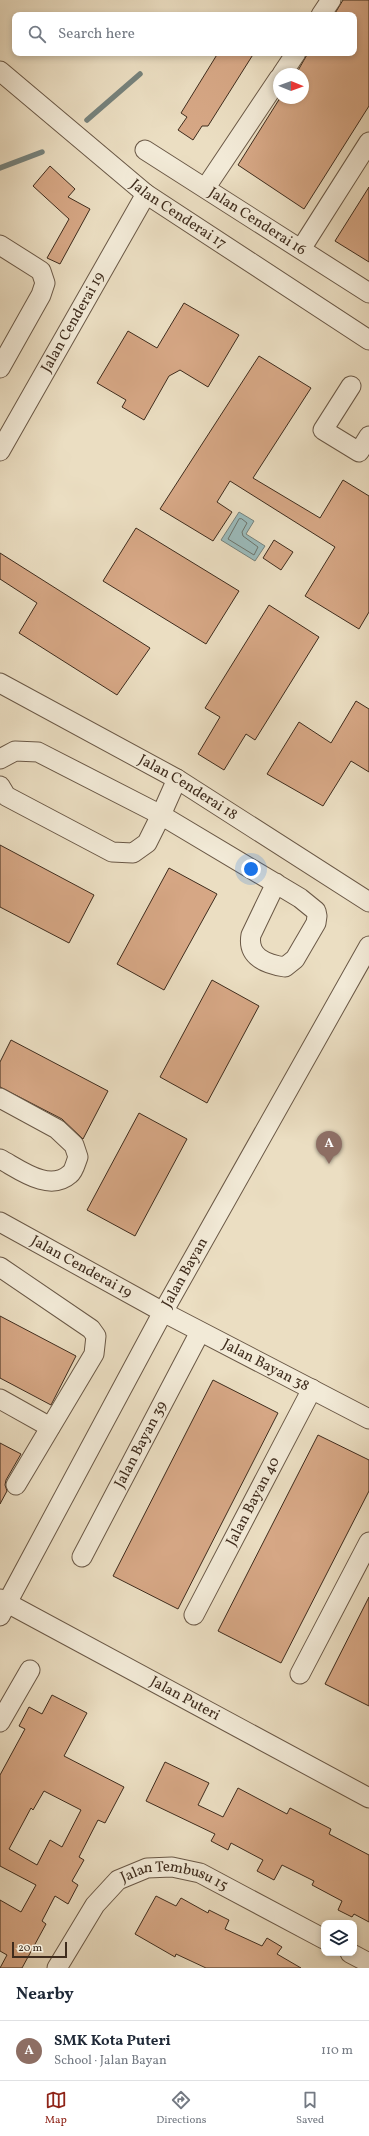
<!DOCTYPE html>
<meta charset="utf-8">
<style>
:root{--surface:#fff;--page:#f6f6f7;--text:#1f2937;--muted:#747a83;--line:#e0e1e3;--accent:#8f2418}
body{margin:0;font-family:Vollkorn,serif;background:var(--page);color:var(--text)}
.controls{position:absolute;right:12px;bottom:12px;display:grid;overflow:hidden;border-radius:8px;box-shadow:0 2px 6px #0003}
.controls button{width:36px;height:36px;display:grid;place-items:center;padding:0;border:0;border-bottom:1px solid var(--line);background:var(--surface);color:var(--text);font:20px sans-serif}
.compass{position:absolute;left:273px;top:68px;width:36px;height:36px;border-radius:50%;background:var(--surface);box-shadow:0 2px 6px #0003;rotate:91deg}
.scale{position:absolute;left:12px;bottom:10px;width:55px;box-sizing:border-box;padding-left:4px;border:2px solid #3f2c1d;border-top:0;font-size:11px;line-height:14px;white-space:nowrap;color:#3f2c1d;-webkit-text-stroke:3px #f2ead7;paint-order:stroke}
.you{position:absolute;left:251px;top:869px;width:14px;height:14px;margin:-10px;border:3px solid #fff;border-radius:50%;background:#1a73e8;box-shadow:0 0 0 6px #1a73e833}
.badge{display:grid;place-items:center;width:26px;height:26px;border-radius:50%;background:var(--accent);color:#fff;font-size:13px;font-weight:700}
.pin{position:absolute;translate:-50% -33px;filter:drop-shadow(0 1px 2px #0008)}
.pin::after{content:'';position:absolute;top:21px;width:14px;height:12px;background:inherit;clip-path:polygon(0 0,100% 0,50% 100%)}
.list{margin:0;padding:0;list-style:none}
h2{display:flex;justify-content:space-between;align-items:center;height:52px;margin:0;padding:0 16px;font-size:17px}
h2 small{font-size:13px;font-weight:400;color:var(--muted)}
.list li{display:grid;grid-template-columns:26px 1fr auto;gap:12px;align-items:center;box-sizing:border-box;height:60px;padding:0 16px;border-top:1px solid var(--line)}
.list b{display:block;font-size:15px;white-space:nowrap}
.list p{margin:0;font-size:13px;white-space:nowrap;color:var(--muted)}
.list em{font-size:13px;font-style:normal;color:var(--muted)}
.icon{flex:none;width:22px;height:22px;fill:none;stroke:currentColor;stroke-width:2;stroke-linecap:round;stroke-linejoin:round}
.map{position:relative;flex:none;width:369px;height:1968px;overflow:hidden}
.search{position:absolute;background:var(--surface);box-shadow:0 2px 6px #0003;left:12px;right:12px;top:12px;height:44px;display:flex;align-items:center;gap:10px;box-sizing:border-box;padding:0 14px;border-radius:8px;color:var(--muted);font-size:15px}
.sheet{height:112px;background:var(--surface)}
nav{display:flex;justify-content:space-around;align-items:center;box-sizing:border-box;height:56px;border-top:1px solid var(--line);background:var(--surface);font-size:11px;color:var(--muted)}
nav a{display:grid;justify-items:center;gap:2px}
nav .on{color:var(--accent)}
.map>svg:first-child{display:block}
.water{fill:#9bbbbb;stroke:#76827c}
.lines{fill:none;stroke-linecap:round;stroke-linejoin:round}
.shore{stroke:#6d746c;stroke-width:1}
.stream{stroke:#76827c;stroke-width:5.5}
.building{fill:#d6a785;stroke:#3f2c1d;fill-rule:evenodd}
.minor-casing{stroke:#6a5846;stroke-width:21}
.minor{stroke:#f2ead7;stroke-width:19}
.labels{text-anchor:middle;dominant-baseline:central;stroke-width:3;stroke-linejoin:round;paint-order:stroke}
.street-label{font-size:15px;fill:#3f2c1d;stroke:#f2ead7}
</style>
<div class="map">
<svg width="369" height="1968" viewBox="0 0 369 1968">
<rect width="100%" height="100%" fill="#ebdec2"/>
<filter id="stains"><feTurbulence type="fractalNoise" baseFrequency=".005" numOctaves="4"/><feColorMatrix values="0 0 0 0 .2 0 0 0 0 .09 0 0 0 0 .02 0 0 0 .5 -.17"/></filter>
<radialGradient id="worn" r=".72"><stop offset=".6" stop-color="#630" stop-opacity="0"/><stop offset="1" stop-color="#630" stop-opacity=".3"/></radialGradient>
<path class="water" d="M239,512L254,521L246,534L265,546L255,561L221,540Z"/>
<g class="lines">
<path class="shore" d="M242,519L247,523L242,532L243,536L258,547L254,555L228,539L239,519Z"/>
<path class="stream" d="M87,120L140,74
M0,168L42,152"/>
</g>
<path class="building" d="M343,0H369V106L304,209L238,165L280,98H303V74H296L308,53H354V15H334Z
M218,53H254L208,126H202L193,140L178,130L187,117L181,113Z
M50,166L75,189L68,197L90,209L60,264L47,258L69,219L33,186Z
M369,187V262L335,241Z
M184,303L239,335L208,387L180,370L169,376L144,420L122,407L126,400L97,383L128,331L157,348Z
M259,356L311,388L253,478L320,518L343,480L369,496V612L359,629L305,596L335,547L230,481L217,502L232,512L213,541L160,509Z
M136,528L239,591L206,644L103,581Z
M274,540L293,552L281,570L263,558Z
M0,553L150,648L117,695L19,633L37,603L0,579Z
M269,605L319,637L255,740L246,734L224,770L198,754L220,717L205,708Z
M356,701L369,709V772L351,761L323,806L267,774L299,722L331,743Z
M0,845L94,895L69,943L0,907Z
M169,868L217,894L164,990L117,964Z
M212,980L259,1006L207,1103L160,1077Z
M11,1040L108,1091L83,1139L62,1119L0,1087V1062Z
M139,1113L187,1139L135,1236L87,1210Z
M0,1316L76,1356L51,1405L0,1378Z
M213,1380L278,1413L178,1609L113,1576Z
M318,1435L369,1460V1491L281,1663L218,1631Z
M0,1443L21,1454L6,1480L5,1485L7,1491L0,1504Z
M369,1597V1706L325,1684Z
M52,1695L87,1713L64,1756L124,1787L105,1823L98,1820L79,1857L84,1860L72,1881L78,1885L68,1904L55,1896L42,1921L46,1924L22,1968H0L7,1955L0,1951V1900L21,1912L36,1885L0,1866V1775L25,1729L19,1726L29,1707L42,1714ZM44,1791L81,1810L62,1847L50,1840L37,1865L9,1849L31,1808L33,1810Z
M165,1762L209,1783L198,1805L223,1817L238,1788L287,1814L290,1808L331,1829L329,1834L369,1855V1922L354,1914L352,1917L338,1910L342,1901L312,1885L314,1881L282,1865L274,1880L257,1871L263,1860L231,1843L228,1850L211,1841L215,1834L146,1801Z
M156,1896L176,1906L181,1898L208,1913L209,1910L229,1920L225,1929L262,1946L267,1938L282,1947L277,1954L301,1968H206L176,1954L175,1957L135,1934Z"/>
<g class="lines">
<defs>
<g id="minor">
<path d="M321,15L331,0"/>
<path id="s1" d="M0,71L146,194L369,340"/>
<path d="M282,74L296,53"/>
<path id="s2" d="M145,150L369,293"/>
<path d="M206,187L279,78"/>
<path d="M0,245L41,271L45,283L41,295L0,368"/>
<path d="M301,249L369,142"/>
<path d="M351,386L323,430L359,452L369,436"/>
<path id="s3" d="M0,451L146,194"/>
<path id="s4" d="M0,683L177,779L369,902"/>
<path d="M0,759L15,751L38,752L161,815L300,898L316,911L317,916L316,923L295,959L285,967C266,964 247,957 251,935L276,883"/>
<path d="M0,786L6,796L112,852L133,853L147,843L161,815L177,779"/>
<path d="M0,1098L57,1129L74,1145L78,1157C76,1162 74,1171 70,1174C49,1193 19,1169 0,1159"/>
<path id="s5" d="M0,1222L163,1312L369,1419"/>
<path d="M0,1267L91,1329L96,1336L94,1354L16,1485"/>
<path d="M0,1399L50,1427"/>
<path id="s6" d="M82,1557L200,1332"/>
<path id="s7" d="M0,1599L369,1798"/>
<path id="s8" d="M194,1615L312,1389"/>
<path id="s9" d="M0,1616L163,1312L369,946"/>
<path d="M300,1674L369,1542"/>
<path d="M0,1722L30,1670"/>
<path d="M350,1953L369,1963"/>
<path id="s10" d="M57,1968L95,1905L118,1880L147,1868L172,1867L200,1873L324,1939"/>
</g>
</defs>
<use href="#minor" class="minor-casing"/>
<use href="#minor" class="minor"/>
</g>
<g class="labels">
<g class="street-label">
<text stroke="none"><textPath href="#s1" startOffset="229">Jalan Cenderai 17</textPath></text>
<text stroke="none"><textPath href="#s2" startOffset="133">Jalan Cenderai 16</textPath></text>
<text stroke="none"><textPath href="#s3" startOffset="148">Jalan Cenderai 19</textPath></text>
<text stroke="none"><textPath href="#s4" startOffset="215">Jalan Cenderai 18</textPath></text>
<text stroke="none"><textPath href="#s5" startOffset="93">Jalan Cenderai 19</textPath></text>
<text stroke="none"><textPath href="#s9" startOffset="390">Jalan Bayan</textPath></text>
<text stroke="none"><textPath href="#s5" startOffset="302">Jalan Bayan 38</textPath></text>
<text stroke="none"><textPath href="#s6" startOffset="127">Jalan Bayan 39</textPath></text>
<text stroke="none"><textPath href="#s8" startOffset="128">Jalan Bayan 40</textPath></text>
<text stroke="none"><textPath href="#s7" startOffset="210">Jalan Puteri</textPath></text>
<text stroke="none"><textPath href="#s10" startOffset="167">Jalan Tembusu 15</textPath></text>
</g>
</g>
<rect width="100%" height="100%" filter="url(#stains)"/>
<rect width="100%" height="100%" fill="url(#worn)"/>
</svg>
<div class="controls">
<button><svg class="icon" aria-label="layers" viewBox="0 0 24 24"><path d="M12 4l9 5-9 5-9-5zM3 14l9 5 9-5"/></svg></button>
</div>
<svg class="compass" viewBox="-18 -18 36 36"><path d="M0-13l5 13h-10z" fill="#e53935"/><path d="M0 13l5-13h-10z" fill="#747a83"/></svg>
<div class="scale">20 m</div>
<div class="you"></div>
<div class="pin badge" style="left:329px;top:1164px;background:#8d6e63">A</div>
<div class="search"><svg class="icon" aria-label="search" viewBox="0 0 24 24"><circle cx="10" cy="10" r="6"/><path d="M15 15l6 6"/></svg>Search here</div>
</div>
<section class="sheet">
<h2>Nearby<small></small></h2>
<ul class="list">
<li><span class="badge" style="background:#8d6e63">A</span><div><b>SMK Kota Puteri</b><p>School · Jalan Bayan</p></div><em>110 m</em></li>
</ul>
</section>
<nav>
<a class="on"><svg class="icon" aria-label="map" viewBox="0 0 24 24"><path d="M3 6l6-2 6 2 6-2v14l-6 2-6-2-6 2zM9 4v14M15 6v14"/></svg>Map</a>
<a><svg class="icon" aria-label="directions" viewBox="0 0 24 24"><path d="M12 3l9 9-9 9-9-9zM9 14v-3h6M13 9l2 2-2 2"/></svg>Directions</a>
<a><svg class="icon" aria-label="saved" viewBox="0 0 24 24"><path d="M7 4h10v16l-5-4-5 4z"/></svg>Saved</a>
</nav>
